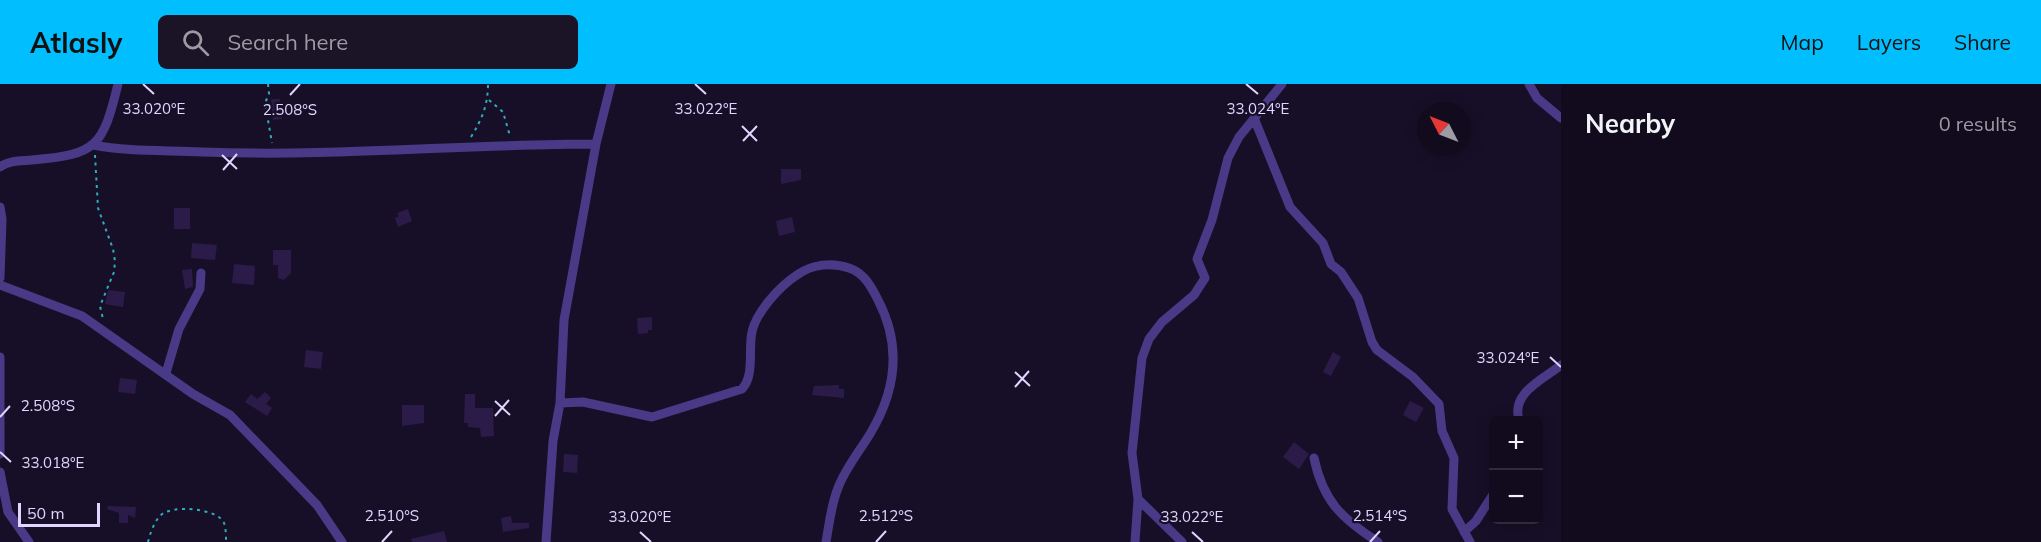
<!DOCTYPE html>
<meta charset="utf-8">
<style>
:root{--surface:#110b1d;--page:#1a1426;--text:#f1f3f6;--muted:#9c9ba4;--line:#302b3b;--accent:#01bfff}
body{margin:0;font-family:Mulish,sans-serif;background:var(--page);color:var(--text)}
.controls{position:absolute;right:18px;bottom:18px;display:grid;overflow:hidden;border-radius:9px;box-shadow:0 3px 15px #0003}
.controls button{width:54px;height:54px;display:grid;place-items:center;padding:0;border:0;border-bottom:2px solid var(--line);background:var(--surface);color:var(--text);font:30px sans-serif}
.compass{position:absolute;left:1417px;top:18px;width:54px;height:54px;border-radius:50%;background:var(--surface);box-shadow:0 3px 15px #0003;rotate:312deg}
.scale{position:absolute;left:18px;bottom:15px;width:82px;box-sizing:border-box;padding-left:6px;border:3px solid #e0d5ff;border-top:0;font-size:16px;line-height:21px;white-space:nowrap;color:#e0d5ff;-webkit-text-stroke:4px #170f27;paint-order:stroke}
.list{margin:0;padding:0;list-style:none}
h2{display:flex;justify-content:space-between;align-items:center;height:78px;margin:0;padding:0 24px;font-size:26px}
h2 small{font-size:20px;font-weight:400;color:var(--muted)}
.icon{flex:none;width:33px;height:33px;fill:none;stroke:currentColor;stroke-width:2;stroke-linecap:round;stroke-linejoin:round}
.map{position:relative;flex:none;width:1561px;height:458px;overflow:hidden}
header{display:flex;align-items:center;gap:36px;box-sizing:border-box;height:84px;padding:0 30px;background:var(--accent);color:#111}
header strong{font-size:28px}
nav{display:flex;gap:33px;margin-inline-start:auto;font-size:21px}
.search{width:420px;height:54px;background:var(--page);display:flex;align-items:center;gap:15px;box-sizing:border-box;padding:0 21px;border-radius:9px;color:var(--muted);font-size:22px}
main{display:flex}
aside{flex:1;background:var(--surface)}
.map>svg:first-child{display:block}
.building{fill:#2b1b48}
.lines{fill:none;stroke-linecap:round;stroke-linejoin:round}
.path{stroke:#2fadba;stroke-width:2;stroke-dasharray:3 4.5;stroke-linecap:butt}
.minor{stroke:#483a86;stroke-width:9}
.ticks{fill:none;stroke:#e0d5ff;stroke-width:2}
.ticks-label{font-size:15px;text-anchor:middle;fill:#e0d5ff;stroke:#170f27;stroke-width:4.5;stroke-linejoin:round;paint-order:stroke}
</style>
<header>
<strong>Atlasly</strong>
<div class="search"><svg class="icon" aria-label="search" viewBox="0 0 24 24"><circle cx="10" cy="10" r="6"/><path d="M15 15l6 6"/></svg>Search here</div>
<nav><a>Map</a><a>Layers</a><a>Share</a></nav>
</header>
<main>
<div class="map">
<svg width="1561" height="458" viewBox="0 0 1561 458">
<rect width="100%" height="100%" fill="#170f27"/>
<path class="building" d="M271,15H280L282,35L273,36Z
M781,85H801V96L781,100Z
M174,124H190V145H174Z
M408,125L412,137L398,143L395,134L399,132L397,129Z
M792,133L795,148L779,152L776,137Z
M192,159L217,161L215,176L191,174Z
M273,166H291V189L284,196L278,194V181H273Z
M234,180L255,182L254,201L232,199Z
M192,185L193,203L185,205L182,186Z
M108,206L125,208L123,223L105,220Z
M652,233V246H648V249L638,250L637,234Z
M306,266L323,268L321,285L304,283Z
M1333,268L1341,273L1331,292L1323,288Z
M120,294L137,296L135,310L118,308Z
M839,301V305H844V314L812,311L814,302Z
M265,308L271,314L266,320L272,324L267,332L245,318L251,310L257,315Z
M465,310H475V324H493L494,352L481,353L480,344L468,343V339H464Z
M1410,317L1424,324L1416,338L1403,331Z
M402,321H424V339L402,342Z
M1294,358L1309,370L1299,385L1283,373Z
M564,370L578,371L577,389L563,388Z
M108,422L136,423L135,434L128,431V439H119V429L107,425Z
M511,432L512,439H529V444L503,448L501,434Z
M444,447L447,458H412L411,455Z"/>
<g class="lines">
<path class="path" d="M268,0L269,10L265,19L272,59
M489,16L503,28L510,52
M471,53C482,35 488,21 488,0
M95,71L98,124L113,165L115,177L114,188L100,222L103,235
M148,458C150,450 154,438 160,432C170,420 218,424 224,439C226,444 226,452 226,458"/>
<path class="minor" d="M1529,0L1537,14L1561,34
M1254,34L1290,123L1323,159L1331,180L1341,188L1358,214L1372,258L1377,266L1413,293L1439,320L1442,347L1454,374L1452,425L1470,458
M93,61C129,68 167,66 203,68C334,73 465,60 596,60
M0,83C9,76 21,77 32,76C97,71 103,62 118,0
M0,123L2,135L0,194
M0,201L82,232L193,310L230,331L317,421L342,458
M0,273V370
M166,289L179,245L200,205L201,189
M560,319L583,318L652,333L742,305C755,291 748,265 752,248C756,228 780,202 797,191C812,180 832,178 849,184C864,189 871,202 878,216C902,262 896,307 870,350C859,368 845,385 838,404C831,421 829,441 826,458
M1519,336C1511,309 1542,296 1561,281
M1314,374C1323,417 1342,435 1378,458
M0,388L8,428L29,458
M1138,415L1182,458
M1464,448L1476,437L1494,409
M546,458L553,357L560,319L564,236L596,60L611,0
M1135,458L1138,415L1132,369L1142,274L1149,255L1162,238L1194,211L1205,194L1197,175L1212,136L1228,74L1239,53L1282,0"/>
</g>
<path class="ticks" d="M143,0L154,10M695,0L706,10M1246,0L1258,10M290,11L300,0M742,42L757,57M743,57L757,42M222,71L237,85M223,86L237,70M1550,273L1561,283M1015,288L1030,302M1015,303L1029,287M495,317L510,331M495,332L509,316M0,333L10,322M0,368L11,378M640,448L651,458M1192,448L1203,458M382,458L392,447M876,458L886,447M1370,458L1380,447"/>
<g class="ticks-label">
<text x="154" y="30">33.020°E</text>
<text x="706" y="30">33.022°E</text>
<text x="1258" y="30">33.024°E</text>
<text x="290" y="31">2.508°S</text>
<text x="1508" y="279">33.024°E</text>
<text x="48" y="327">2.508°S</text>
<text x="53" y="384">33.018°E</text>
<text x="392" y="437">2.510°S</text>
<text x="886" y="437">2.512°S</text>
<text x="1380" y="437">2.514°S</text>
<text x="640" y="438">33.020°E</text>
<text x="1192" y="438">33.022°E</text>
</g>
</svg>
<div class="controls">
<button>+</button>
<button>−</button>
</div>
<svg class="compass" viewBox="-18 -18 36 36"><path d="M0-13l5 13h-10z" fill="#e53935"/><path d="M0 13l5-13h-10z" fill="#9c9ba4"/></svg>
<div class="scale">50 m</div>
</div>
<aside>
<h2>Nearby<small>0 results</small></h2>
<ul class="list">
</ul>
</aside>
</main>
